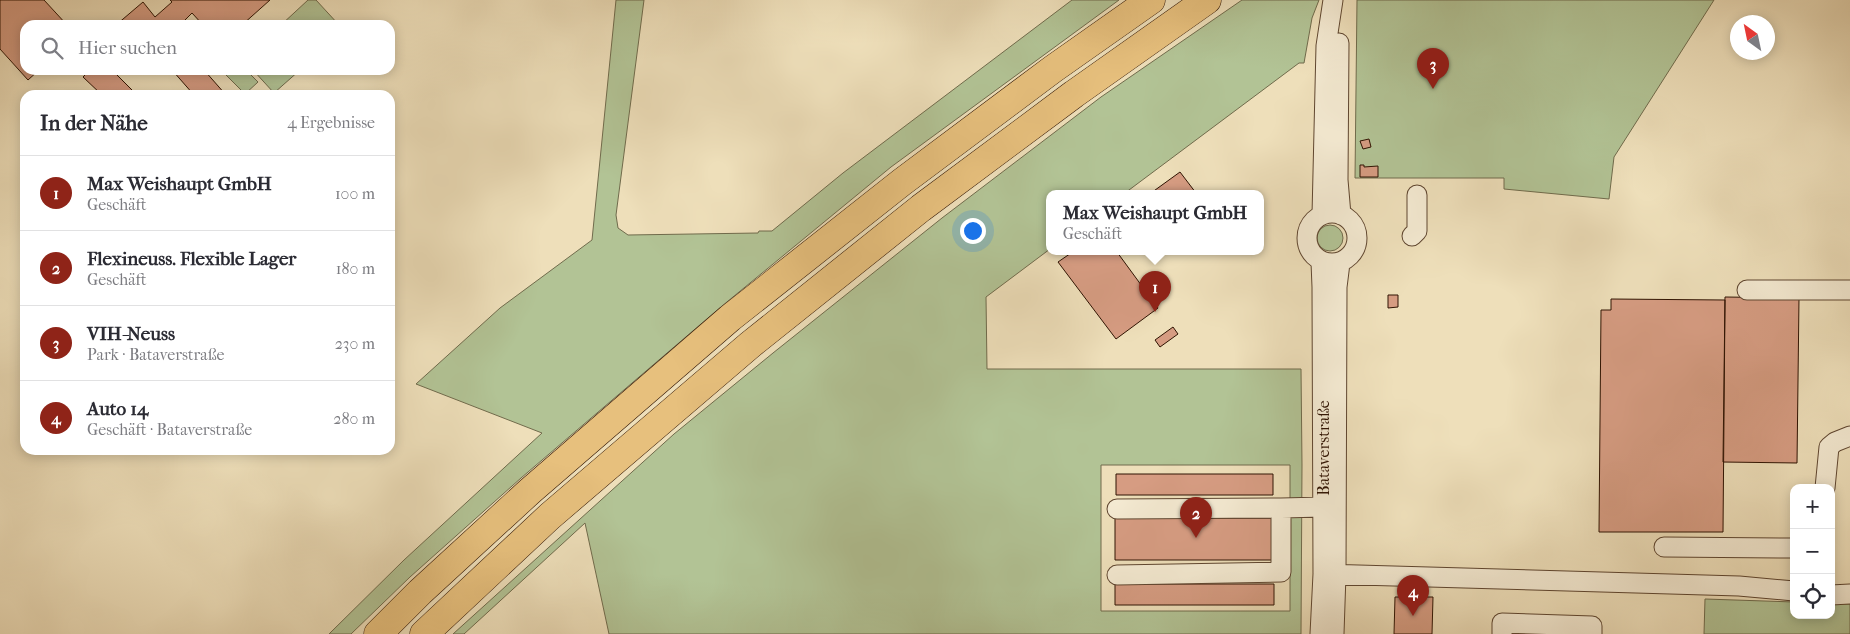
<!DOCTYPE html>
<html lang="de">
<meta charset="utf-8">
<style>
:root{--surface:#fff;--page:#f2f2f3;--text:#2b2b33;--muted:#7c7c81;--line:#e1e1e2;--accent:#8f2418}
body{margin:0;font-family:"IM FELL French Canon",serif;background:var(--page);color:var(--text)}
.controls{position:absolute;right:15px;bottom:15px;display:grid;overflow:hidden;border-radius:10px;box-shadow:0 2px 12px #0003}
.controls button{width:45px;height:45px;display:grid;place-items:center;padding:0;border:0;border-bottom:1px solid var(--line);background:var(--surface);color:var(--text);font:25px sans-serif}
.compass{position:absolute;left:1730px;top:15px;width:45px;height:45px;border-radius:50%;background:var(--surface);box-shadow:0 2px 12px #0003;rotate:327deg}
.you{position:absolute;left:972px;top:230px;width:18px;height:18px;margin:-12px;border:4px solid #fff;border-radius:50%;background:#1a73e8;box-shadow:0 0 0 8px #1a73e833}
.badge{display:grid;place-items:center;width:32px;height:32px;border-radius:50%;background:var(--accent);color:#fff;font-size:16px;font-weight:700}
.pin{position:absolute;translate:-50% -41px;filter:drop-shadow(0 1px 2px #0008)}
.pin::after{content:'';position:absolute;top:26px;width:18px;height:15px;background:inherit;clip-path:polygon(0 0,100% 0,50% 100%)}
.popup{position:absolute;left:1046px;top:190px;width:218px;height:65px;box-sizing:border-box;display:grid;place-content:center;border-radius:10px;background:var(--surface);filter:drop-shadow(0 1px 4px #0005);font-size:16px;white-space:nowrap;color:var(--muted)}
.popup b{font-size:19px;color:var(--text)}
.popup::after{content:'';position:absolute;left:50%;top:100%;margin-left:-10px;border:10px solid transparent;border-top-color:var(--surface)}
.list{margin:0;padding:0;list-style:none}
h2{display:flex;justify-content:space-between;align-items:center;height:65px;margin:0;padding:0 20px;font-size:21px}
h2 small{font-size:16px;font-weight:400;color:var(--muted)}
.list li{display:grid;grid-template-columns:32px 1fr auto;gap:15px;align-items:center;box-sizing:border-box;height:75px;padding:0 20px;border-top:1px solid var(--line)}
.list b{display:block;font-size:19px;white-space:nowrap}
.list p{margin:0;font-size:16px;white-space:nowrap;color:var(--muted)}
.list em{font-size:16px;font-style:normal;color:var(--muted)}
.icon{flex:none;width:28px;height:28px;fill:none;stroke:currentColor;stroke-width:2;stroke-linecap:round;stroke-linejoin:round}
.map{position:relative;flex:none;width:1850px;height:634px;overflow:hidden}
.search{position:absolute;background:var(--surface);box-shadow:0 2px 12px #0003;left:20px;top:20px;width:375px;height:55px;display:flex;align-items:center;gap:12px;box-sizing:border-box;padding:0 18px;border-radius:15px;color:var(--muted);font-size:19px}
.panel{position:absolute;background:var(--surface);box-shadow:0 2px 12px #0003;left:20px;top:90px;width:375px;height:365px;border-radius:15px}
.map>svg:first-child{display:block}
.green{fill:#b2c395;stroke:#706b4c;fill-rule:evenodd}
.building{fill:#d69c82;stroke:#2f1302}
.lines{fill:none;stroke-linecap:round;stroke-linejoin:round}
.minor-casing{stroke:#5f4630;stroke-width:21}
.highway-casing{stroke:#2f1302;stroke-width:29}
.minor{stroke:#f4ead2;stroke-width:19}
.highway{stroke:#e7c07d;stroke-width:28}
.labels{text-anchor:middle;dominant-baseline:central;stroke-width:4;stroke-linejoin:round;paint-order:stroke}
.street-label{font-size:16px;fill:#2f1302;stroke:#f4ead2}
</style>
<div class="map">
<svg width="1850" height="634" viewBox="0 0 1850 634">
<rect width="100%" height="100%" fill="#eedfba"/>
<filter id="stains"><feTurbulence type="fractalNoise" baseFrequency=".004" numOctaves="4"/><feColorMatrix values="0 0 0 0 .2 0 0 0 0 .09 0 0 0 0 .02 0 0 0 .5 -.17"/></filter>
<radialGradient id="worn" r=".72"><stop offset=".6" stop-color="#630" stop-opacity="0"/><stop offset="1" stop-color="#630" stop-opacity=".3"/></radialGradient>
<path class="green" d="M308,0H316L339,25H281Z
M616,0H644L616,215L618,228L628,235L758,233L759,231H772L843,173L1072,0H1119L891,167L722,306L521,478L410,577L351,634H329L404,560L542,433L416,384L500,308L592,240Z
M1242,0H1319L1312,18L1304,63H1299L1125,193H1050V249L986,297L987,369H1301L1302,465L1301,634H609L585,523L464,634H453L674,434L773,353L942,218L1101,97ZM1101,465H1290V611H1101Z
M1357,0H1714L1614,157L1609,199L1504,189V178H1355Z
M229,70H246L258,82L245,94L225,74Z
M253,70H300L274,93Z
M1317 238a13 13 0 1 1 26 0a13 13 0 1 1-26 0Z
M1705,599L1794,602V615H1831V603L1850,604V634H1704Z"/>
<path class="building" d="M0,0H44L67,25H25V70H39L28,80L0,49Z
M170,0H270L242,25H203L192,13L180,25H116L143,2L155,17L172,2Z
M90,70H112L137,95H102L83,77Z
M172,70H204L226,95H194Z
M1369,139L1371,147L1363,149L1360,141Z
M1360,165H1364V167L1378,166V177H1360Z
M1180,172L1196,193H1151Z
M1074,251H1119L1117,252L1158,308L1116,339L1058,262Z
M1388,295H1398V307L1388,308Z
M1725,297L1799,298L1797,463L1723,462Z
M1611,299L1725,300L1723,532H1599L1601,310H1611Z
M1173,327L1178,334L1160,347L1155,340Z
M1116,474H1273V495H1116Z
M1115,518H1274V560H1115Z
M1115,584H1274V605H1115Z
M1395,597H1433L1432,634H1394Z"/>
<g class="lines">
<defs>
<path id="minor" d="M1339,43L1338,180L1341,215
M1307 238a25 25 0 1 1 50 0a25 25 0 1 1-50 0Z
M1322,215L1326,46L1333,0
M1412,236L1417,231V195
M1747,290H1850
M1825,488L1829,447L1835,442L1850,436
M1281,508L1323,507
M1117,509L1281,508V572L1117,575
M1664,547L1794,548
M1323,574L1739,586L1794,591
M1831,595L1850,594
M1320,634L1323,574L1322,287L1321,262
M1334,634L1336,574L1337,287L1340,263
M1502,634V623L1592,626V634"/>
<path id="highway" d="M378,634L420,592L530,491L730,318L902,182L1053,69L1151,0
M424,634L550,516L751,344L921,208L1074,94L1207,0"/>
</defs>
<use href="#minor" class="minor-casing"/>
<use href="#highway" class="highway-casing"/>
<use href="#minor" class="minor"/>
<use href="#highway" class="highway"/>
</g>
<g class="labels">
<g class="street-label">
<text transform="translate(1323 448) rotate(-90)">Bataverstraße</text>
</g>
</g>
<rect width="100%" height="100%" filter="url(#stains)"/>
<rect width="100%" height="100%" fill="url(#worn)"/>
</svg>
<div class="controls">
<button>+</button>
<button>−</button>
<button><svg class="icon" aria-label="locate" viewBox="0 0 24 24"><circle cx="12" cy="12" r="6"/><path d="M12 2v4M12 18v4M2 12h4M18 12h4"/></svg></button>
</div>
<svg class="compass" viewBox="-18 -18 36 36"><path d="M0-13l5 13h-10z" fill="#e53935"/><path d="M0 13l5-13h-10z" fill="#7c7c81"/></svg>
<div class="you"></div>
<div class="pin badge" style="left:1155px;top:312px">1</div>
<div class="popup"><b>Max Weishaupt GmbH</b>Geschäft</div>
<div class="pin badge" style="left:1196px;top:538px">2</div>
<div class="pin badge" style="left:1433px;top:89px">3</div>
<div class="pin badge" style="left:1413px;top:616px">4</div>
<div class="search"><svg class="icon" aria-label="search" viewBox="0 0 24 24"><circle cx="10" cy="10" r="6"/><path d="M15 15l6 6"/></svg>Hier suchen</div>
<section class="panel">
<h2>In der Nähe<small>4 Ergebnisse</small></h2>
<ul class="list">
<li><span class="badge">1</span><div><b>Max Weishaupt GmbH</b><p>Geschäft</p></div><em>100 m</em></li>
<li><span class="badge">2</span><div><b>Flexineuss. Flexible Lager</b><p>Geschäft</p></div><em>180 m</em></li>
<li><span class="badge">3</span><div><b>VIH-Neuss</b><p>Park · Bataverstraße</p></div><em>230 m</em></li>
<li><span class="badge">4</span><div><b>Auto 14</b><p>Geschäft · Bataverstraße</p></div><em>280 m</em></li>
</ul>
</section>
</div>
